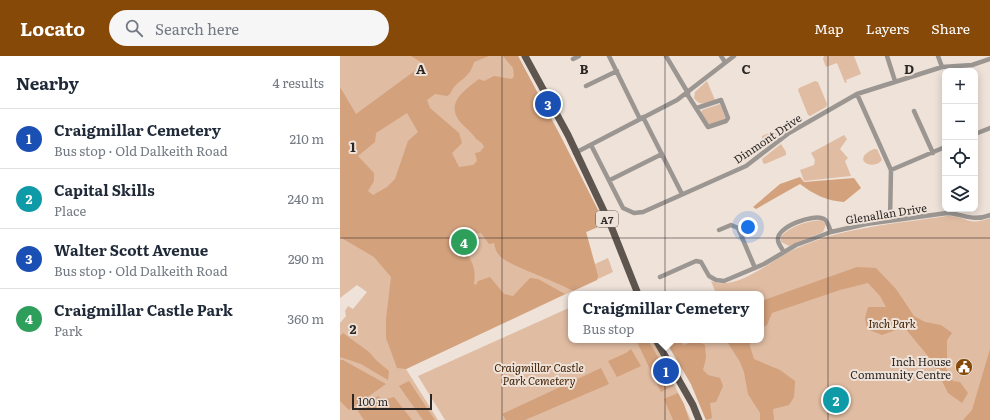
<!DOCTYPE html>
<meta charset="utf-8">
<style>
:root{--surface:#fff;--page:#f6f6f7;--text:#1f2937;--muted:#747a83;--line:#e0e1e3;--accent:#864908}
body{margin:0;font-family:Literata,serif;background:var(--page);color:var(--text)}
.controls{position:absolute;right:12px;top:12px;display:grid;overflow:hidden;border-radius:8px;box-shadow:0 2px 10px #0003}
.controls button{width:36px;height:36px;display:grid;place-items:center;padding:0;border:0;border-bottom:1px solid var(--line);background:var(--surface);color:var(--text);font:20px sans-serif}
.scale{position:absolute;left:12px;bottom:10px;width:80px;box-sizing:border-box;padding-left:4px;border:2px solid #2c2724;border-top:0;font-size:11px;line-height:14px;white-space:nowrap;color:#2c2724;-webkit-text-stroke:3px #eee2d9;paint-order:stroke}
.you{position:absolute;left:408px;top:171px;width:14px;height:14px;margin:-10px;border:3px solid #fff;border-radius:50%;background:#1a73e8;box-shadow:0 0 0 6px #1a73e833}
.badge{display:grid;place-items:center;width:26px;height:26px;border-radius:50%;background:var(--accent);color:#fff;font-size:13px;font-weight:700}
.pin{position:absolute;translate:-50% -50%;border:2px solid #fff;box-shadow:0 1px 4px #0006}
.popup{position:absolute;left:228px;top:235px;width:196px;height:52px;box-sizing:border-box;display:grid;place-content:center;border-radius:8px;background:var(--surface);filter:drop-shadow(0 1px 3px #0005);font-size:13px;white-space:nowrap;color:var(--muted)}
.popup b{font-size:15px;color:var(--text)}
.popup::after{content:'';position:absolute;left:50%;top:100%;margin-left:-8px;border:8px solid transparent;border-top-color:var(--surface)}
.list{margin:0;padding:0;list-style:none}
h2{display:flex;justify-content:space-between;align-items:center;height:52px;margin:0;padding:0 16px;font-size:17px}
h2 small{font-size:13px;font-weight:400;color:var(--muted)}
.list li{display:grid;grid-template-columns:26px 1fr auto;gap:12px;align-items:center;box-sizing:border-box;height:60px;padding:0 16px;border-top:1px solid var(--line)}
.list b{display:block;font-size:15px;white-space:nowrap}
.list p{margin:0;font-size:13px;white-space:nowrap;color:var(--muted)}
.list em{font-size:13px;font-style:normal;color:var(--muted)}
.icon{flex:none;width:22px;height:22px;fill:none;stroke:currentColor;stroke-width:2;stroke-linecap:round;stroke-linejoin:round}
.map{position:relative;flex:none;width:650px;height:364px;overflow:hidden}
header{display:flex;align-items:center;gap:24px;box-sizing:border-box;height:56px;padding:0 20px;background:var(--accent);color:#fff}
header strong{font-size:19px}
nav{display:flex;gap:22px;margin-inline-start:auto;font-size:14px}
.search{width:280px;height:36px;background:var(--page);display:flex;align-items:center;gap:10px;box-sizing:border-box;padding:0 14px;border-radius:22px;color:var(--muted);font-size:15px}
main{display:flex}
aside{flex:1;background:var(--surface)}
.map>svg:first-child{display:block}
.green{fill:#e0bca2}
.forest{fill:#d3a17c;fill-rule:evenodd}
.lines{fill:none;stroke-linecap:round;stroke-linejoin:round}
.minor{stroke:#9b9692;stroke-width:4.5}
.primary{stroke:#5e554f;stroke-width:7}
.grid{fill:none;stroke:#2c2724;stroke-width:1;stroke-opacity:0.55}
.labels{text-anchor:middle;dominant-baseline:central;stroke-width:4;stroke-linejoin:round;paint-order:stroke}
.shield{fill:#eee2d9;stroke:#665f5a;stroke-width:1}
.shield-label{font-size:10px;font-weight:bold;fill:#2c2724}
.street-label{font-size:11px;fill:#2c2724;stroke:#eee2d9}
.park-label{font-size:11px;font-style:italic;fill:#412002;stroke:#eee2d9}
.poi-label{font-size:11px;fill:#2c2724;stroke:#eee2d9;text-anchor:end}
.grid-label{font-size:13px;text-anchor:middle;font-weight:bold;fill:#2c2724;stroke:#eee2d9;stroke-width:4;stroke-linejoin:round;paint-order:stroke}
</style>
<header>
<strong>Locato</strong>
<div class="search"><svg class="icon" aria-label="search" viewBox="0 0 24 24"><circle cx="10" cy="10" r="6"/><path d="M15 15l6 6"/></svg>Search here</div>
<nav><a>Map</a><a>Layers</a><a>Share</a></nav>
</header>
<main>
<aside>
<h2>Nearby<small>4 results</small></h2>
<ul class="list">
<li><span class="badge" style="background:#1a4fb4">1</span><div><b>Craigmillar Cemetery</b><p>Bus stop · Old Dalkeith Road</p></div><em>210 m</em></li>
<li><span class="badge" style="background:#0f9aa8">2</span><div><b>Capital Skills</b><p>Place</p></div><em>240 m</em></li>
<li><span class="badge" style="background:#1a4fb4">3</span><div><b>Walter Scott Avenue</b><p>Bus stop · Old Dalkeith Road</p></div><em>290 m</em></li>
<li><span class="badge" style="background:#2e9e5b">4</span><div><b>Craigmillar Castle Park</b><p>Park</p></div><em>360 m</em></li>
</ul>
</aside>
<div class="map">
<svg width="650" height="364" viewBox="0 0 650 364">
<rect width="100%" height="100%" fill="#eee2d9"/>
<path class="green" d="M0,0H178L221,81L265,168L246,176L255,208L268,202L273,216L66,313L98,364H0V267L6,260L5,255L8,250L13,253L27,236L17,229L0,242Z
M484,0H514L521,18L506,24L507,26L505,27L497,7L486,11L483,3Z
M367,25L375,44C366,47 360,51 354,42L355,36Z
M475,25L478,26L487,48L486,51L470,60L468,59L458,34L459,32Z
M380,48L385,61L384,64L369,69L361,57L362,54Z
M441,72L444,76L423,93L422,80Z
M504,79L507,83L500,93L508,102L505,105L511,120L464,125L460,114L474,109L475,104L471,97Z
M441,88L446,96V99L425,108L423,107L422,103Z
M534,93H537L542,104C532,116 510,103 534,93Z
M607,160C628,160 626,171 650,162V364H366L351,328L325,284H421V238H369L375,235L371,225C396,236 430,205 453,194C501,171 555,168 607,160Z
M481,164L486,168L483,176L449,190L441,186V180C453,169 465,166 481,164Z
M231,251V284H313L351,364H105L78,320Z"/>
<path class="forest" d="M71,0H149L134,6C128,26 118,21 110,38L107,40L95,38L87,44L90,52L119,77L122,87L112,97L119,111L133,109L137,105L135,97L140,96L144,91C142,85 137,85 134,80C130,75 125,71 121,67C104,47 125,34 139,23L144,25L154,20L172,23L174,20L173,12L163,0H178L221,81L265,168L246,176L258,220L257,224L233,235C217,225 166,209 159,199C156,196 155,191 154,187L149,188L141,177L130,178L126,180L125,194C133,207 136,213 134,228L136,229L138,225L150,221L164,238L173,240L190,222L198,223L225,238L66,313L57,312L46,282V263L51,221L34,201L0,181V31L16,58L84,8ZM67,57L78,76L68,85L55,123L47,131L33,139L28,135L34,125V117L18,100L35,86L36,77Z
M460,121L464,126L514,122L521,132L504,146C487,145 473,138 460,128L416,153L413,151L440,128Z
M517,211L536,212L556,233L574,260L585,266L601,269L612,277L607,284V303L603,307L613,325L620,326L628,337L622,347L608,337L592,305L564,271L542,279L527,273L525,262L528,251H546L540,240L528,227L500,234L432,257L427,269L421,272V245Z
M3,277L29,296L37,305L49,315L48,324L21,308L0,301V280Z
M296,284H308L334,329L321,336Z
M325,284H340L343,289L356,285L365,289L366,302L363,314L368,319L380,322L383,330L376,346L370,347L372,362L366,364L351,328Z
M386,284H410V290L414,303L440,314L455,325L454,341L449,349L433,353L434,364H420V357L408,338L404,316L400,306Z
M291,293L301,310L277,321L268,305L286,297Z
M650,293V364H623L632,354Z
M0,304H3L46,328L9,354L0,345Z
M261,312L269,328L185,364H166L162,358Z
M69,325L95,364H83L59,330Z
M338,337L344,348L349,364H333L324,343Z
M38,340L43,344L54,341L72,364H24L18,355Z"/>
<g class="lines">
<path class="minor" d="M269,0L300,63
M326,0L348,37
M381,0L385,6
M547,0L555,25
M598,0L602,11
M233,3L239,0
M246,30L277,15
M347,38L368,71L386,65L388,62L381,44L357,52
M517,38L551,114L550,164
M574,55L593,97
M303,61L342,138
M635,78L650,72
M251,89L283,152L294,157L303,156L406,110L449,77L517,38L602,11L632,9L650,3
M235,97L337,44L394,0
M551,114L605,91
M270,124L322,98
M379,174L391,169L398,172L415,212
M443,195C442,192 438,188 438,184C436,171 474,157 484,163C488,165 489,172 491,176
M320,221L356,205L361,206L369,220L376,224L384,225L424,208L456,189L491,176L526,168L607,157C624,158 632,166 650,159"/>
<path class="primary" d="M185,0L228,79L271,170L298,238
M316,284L353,349L359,364"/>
</g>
<path class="grid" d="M162,0V364M325,0V364M488,0V364M0,182H650"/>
<defs>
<symbol id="civic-disc" viewBox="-11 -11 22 22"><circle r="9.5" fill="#864908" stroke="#eee2d9"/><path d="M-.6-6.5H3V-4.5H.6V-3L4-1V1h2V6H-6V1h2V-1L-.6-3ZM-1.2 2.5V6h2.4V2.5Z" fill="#fff"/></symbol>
</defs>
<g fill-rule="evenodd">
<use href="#civic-disc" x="614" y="301" width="20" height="20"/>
</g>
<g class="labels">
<rect class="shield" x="256" y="155" width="22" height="16" rx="3"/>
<g class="shield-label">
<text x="267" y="163">A7</text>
</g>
<g class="street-label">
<text transform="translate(427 82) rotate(-34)">Dinmont Drive</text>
<text transform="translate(546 157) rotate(-9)">Glenallan Drive</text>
</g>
<g class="park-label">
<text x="552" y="267">Inch Park</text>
<text x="199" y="311">Craigmillar Castle<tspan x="199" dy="13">Park Cemetery</tspan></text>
</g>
<g class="poi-label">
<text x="611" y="305">Inch House<tspan x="611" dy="13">Community Centre</tspan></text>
</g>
</g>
<g class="grid-label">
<text x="81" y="18">A</text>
<text x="244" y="18">B</text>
<text x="406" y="18">C</text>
<text x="569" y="18">D</text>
<text x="13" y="96">1</text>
<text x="13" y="278">2</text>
</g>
</svg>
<div class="controls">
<button>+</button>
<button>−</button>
<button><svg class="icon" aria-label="locate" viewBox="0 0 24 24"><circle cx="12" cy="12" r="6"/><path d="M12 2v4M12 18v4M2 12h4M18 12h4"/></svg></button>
<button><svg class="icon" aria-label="layers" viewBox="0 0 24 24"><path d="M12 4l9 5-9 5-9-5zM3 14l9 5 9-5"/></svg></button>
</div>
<div class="scale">100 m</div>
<div class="you"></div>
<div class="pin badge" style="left:326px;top:315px;background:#1a4fb4">1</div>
<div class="popup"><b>Craigmillar Cemetery</b>Bus stop</div>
<div class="pin badge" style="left:496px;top:344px;background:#0f9aa8">2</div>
<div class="pin badge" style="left:208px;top:48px;background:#1a4fb4">3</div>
<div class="pin badge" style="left:124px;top:186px;background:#2e9e5b">4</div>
</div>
</main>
